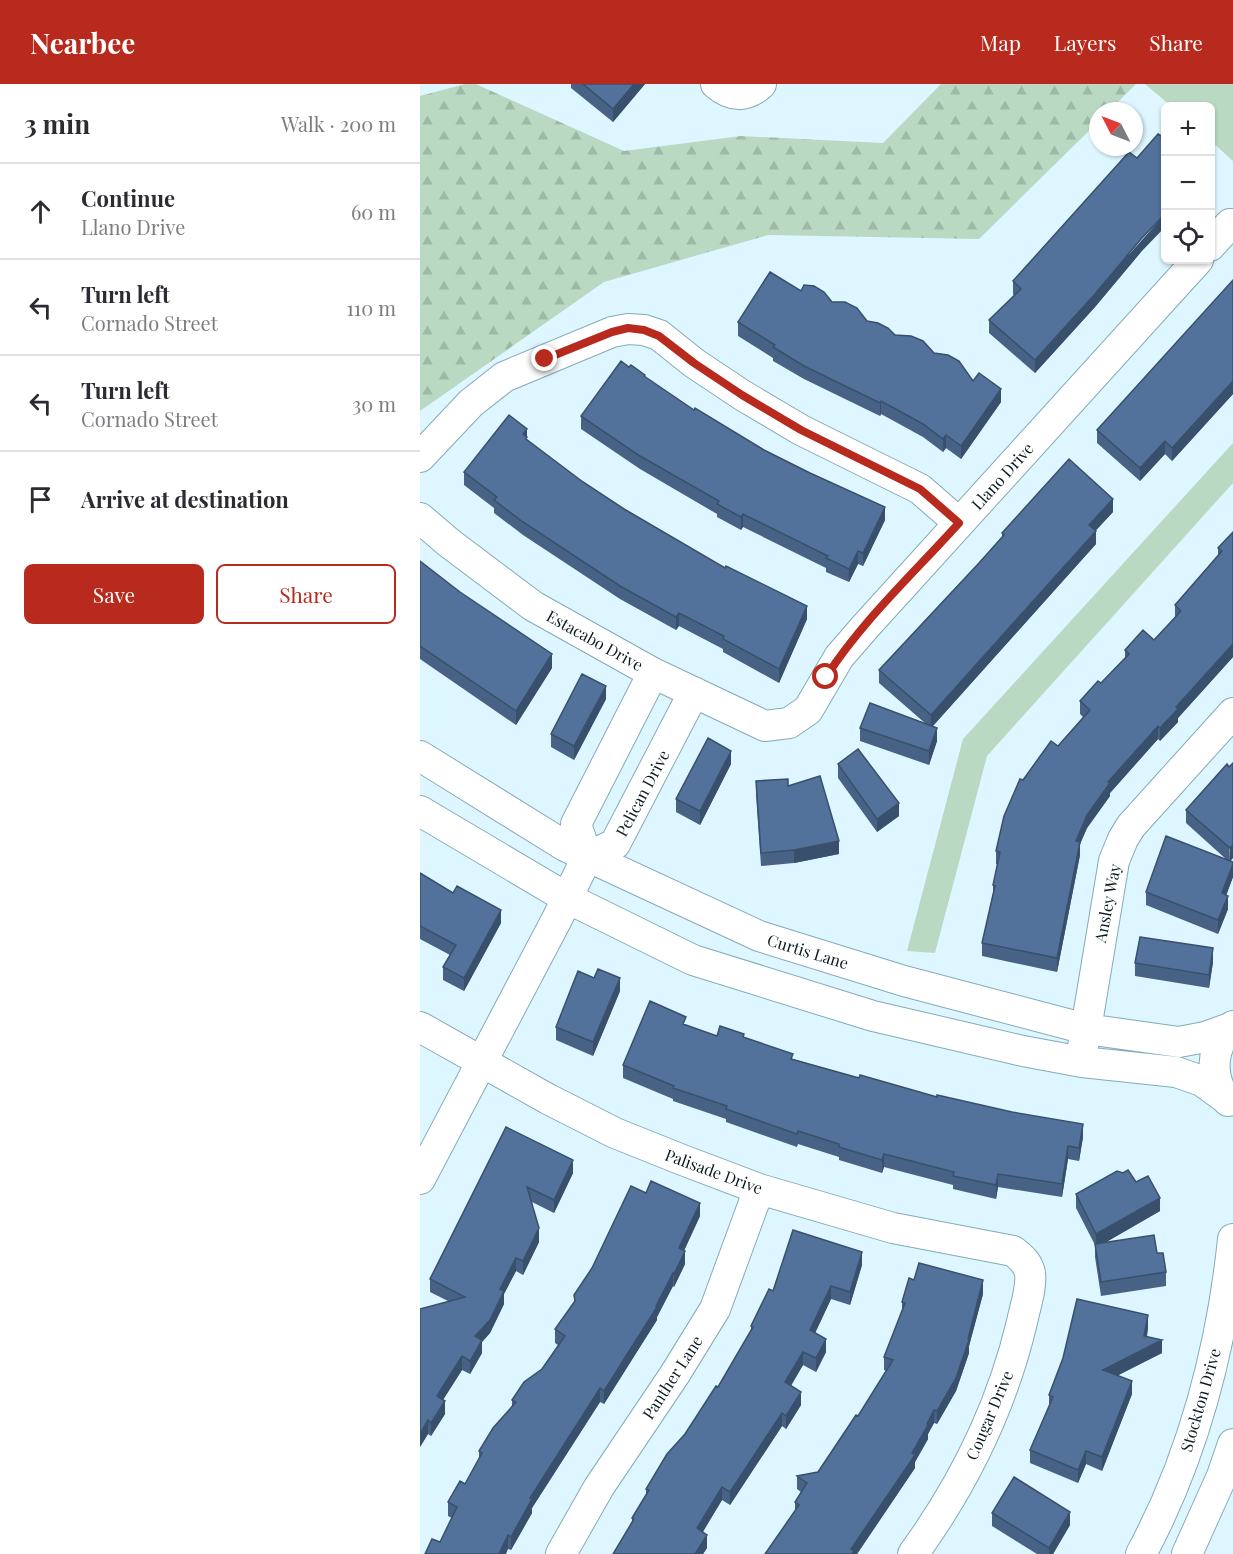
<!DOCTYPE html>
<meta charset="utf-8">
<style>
:root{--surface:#fff;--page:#f7f7f7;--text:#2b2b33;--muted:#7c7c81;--line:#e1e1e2;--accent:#b72a1d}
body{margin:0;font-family:"Playfair Display",serif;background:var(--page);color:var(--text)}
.controls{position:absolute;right:18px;top:18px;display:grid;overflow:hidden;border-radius:9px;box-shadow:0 2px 4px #0004}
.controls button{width:54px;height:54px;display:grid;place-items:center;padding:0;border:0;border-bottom:2px solid var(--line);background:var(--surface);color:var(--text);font:30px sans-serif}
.compass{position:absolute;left:669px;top:18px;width:54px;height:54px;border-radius:50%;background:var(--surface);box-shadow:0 2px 4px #0004;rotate:312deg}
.stop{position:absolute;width:18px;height:18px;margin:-14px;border:4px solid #b72a1d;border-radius:50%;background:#fff}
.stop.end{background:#b72a1d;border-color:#fff;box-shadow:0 2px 6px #0008}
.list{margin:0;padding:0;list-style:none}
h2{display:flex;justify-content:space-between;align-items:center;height:78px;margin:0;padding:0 24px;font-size:26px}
h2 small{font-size:20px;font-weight:400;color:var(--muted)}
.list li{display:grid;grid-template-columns:39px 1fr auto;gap:18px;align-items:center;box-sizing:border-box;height:96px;padding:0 24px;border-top:2px solid var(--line)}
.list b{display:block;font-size:22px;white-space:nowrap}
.list p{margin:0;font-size:20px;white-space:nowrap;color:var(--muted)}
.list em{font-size:20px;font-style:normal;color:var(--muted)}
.actions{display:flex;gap:12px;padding:18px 24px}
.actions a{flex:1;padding:14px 0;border:2px solid var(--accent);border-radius:9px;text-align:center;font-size:21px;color:var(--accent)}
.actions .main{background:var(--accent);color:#fff}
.icon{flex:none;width:33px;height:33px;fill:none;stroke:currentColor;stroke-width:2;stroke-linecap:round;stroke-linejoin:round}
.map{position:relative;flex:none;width:813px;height:1470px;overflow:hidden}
header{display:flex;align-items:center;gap:36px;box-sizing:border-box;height:84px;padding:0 30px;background:var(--accent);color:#fff}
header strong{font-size:28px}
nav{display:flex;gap:33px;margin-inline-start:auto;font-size:21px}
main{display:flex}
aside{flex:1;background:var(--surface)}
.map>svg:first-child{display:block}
.grass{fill:#b9d9c2}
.forest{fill:url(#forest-firs)}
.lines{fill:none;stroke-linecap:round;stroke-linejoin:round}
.minor-casing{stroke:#84abb8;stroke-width:32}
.minor{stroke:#fff;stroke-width:30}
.wall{fill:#476285}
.shaded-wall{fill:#39506c}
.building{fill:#52729b;stroke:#39506c;stroke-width:1.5}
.route{stroke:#b72a1d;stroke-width:8}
.labels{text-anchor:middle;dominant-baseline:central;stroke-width:4.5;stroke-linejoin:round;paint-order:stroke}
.street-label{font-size:16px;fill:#0b1b20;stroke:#fff}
</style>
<header>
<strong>Nearbee</strong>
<nav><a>Map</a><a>Layers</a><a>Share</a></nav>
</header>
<main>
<aside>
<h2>3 min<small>Walk · 200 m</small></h2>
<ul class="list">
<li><svg class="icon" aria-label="ahead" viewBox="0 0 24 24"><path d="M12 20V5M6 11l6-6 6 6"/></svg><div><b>Continue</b><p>Llano Drive</p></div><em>60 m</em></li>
<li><svg class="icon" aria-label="left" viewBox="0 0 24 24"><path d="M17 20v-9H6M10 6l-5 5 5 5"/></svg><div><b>Turn left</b><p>Cornado Street</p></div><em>110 m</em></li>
<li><svg class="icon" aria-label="left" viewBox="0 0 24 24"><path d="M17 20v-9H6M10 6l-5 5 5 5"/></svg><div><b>Turn left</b><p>Cornado Street</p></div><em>30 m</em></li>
<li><svg class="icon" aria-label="arrive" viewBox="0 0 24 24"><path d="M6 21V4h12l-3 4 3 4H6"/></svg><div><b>Arrive at destination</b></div></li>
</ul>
<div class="actions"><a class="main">Save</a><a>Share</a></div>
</aside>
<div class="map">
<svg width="813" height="1470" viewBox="0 0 813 1470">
<defs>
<pattern id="forest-firs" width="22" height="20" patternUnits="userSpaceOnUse" patternTransform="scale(1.5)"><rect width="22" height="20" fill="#b9d9c2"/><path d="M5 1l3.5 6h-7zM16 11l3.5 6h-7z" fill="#9ebaa6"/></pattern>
</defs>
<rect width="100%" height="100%" fill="#def6ff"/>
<path class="grass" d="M725,0H813V77L791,57L790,22H751Z
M813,359V399L567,672L515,869L487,867L543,655Z"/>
<path class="forest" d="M45,0H56L204,67L321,52L463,59L521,0H716L689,27H678V38L559,155L348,151L184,198L0,327V12Z"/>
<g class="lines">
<defs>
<path id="minor" d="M296,0C311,13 326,14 341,0
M790,162L810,140H813
M0,373L51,319L84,293L192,248L208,245L224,246L239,251L274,279L322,311L381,346L500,405L539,439
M0,434L28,458L113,522L233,589L345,642L369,639L388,626L419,573L445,543L778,176
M0,672L145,762L339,852L484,897L666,945L759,958L785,953L810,944
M0,727L147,814L273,876L453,932L603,967L662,978L756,988L782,997L804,1013
M167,773L156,740L233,589
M167,773L195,760L274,608
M0,943L128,1015L195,1049L260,1075L339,1105L473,1144L593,1167C601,1173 608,1179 610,1189C612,1204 605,1223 602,1238C582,1322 544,1400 493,1470
M663,963L694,777L703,755L711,742L813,629
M808,1017C788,995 791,960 813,942
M0,1095L137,835L167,773
M141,1470L179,1403L255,1290L295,1225L339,1105
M721,1470C773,1374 802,1263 813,1155
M767,1470L802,1392L813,1360"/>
</defs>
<use href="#minor" class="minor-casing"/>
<use href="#minor" class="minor"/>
</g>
<path class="wall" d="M151,0H225L193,38L151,4Z
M721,168L675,223L615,289L569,249V236L594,212L593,210V197Z
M813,196V310L752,377L745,370L720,397L677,359V346Z
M381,207L412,218L447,237L514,269L581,318L541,375L526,364L523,368L503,353L461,330L460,332L384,295L353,277V274L318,252V238Z
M225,293L274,326L465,436L443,482L438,480L429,498L406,488V484L323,443L321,446L297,433V430L220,385L161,345V332Z
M107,345V356L163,398L204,425L387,535L359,599L303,568V565L259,542L256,546L200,515L103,451L74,429V424L44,401V388Z
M693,428L675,447L676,460L513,642L517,657L509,681L440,657V644L506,640L459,599V586L559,479L582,453V449Z
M813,448V573L758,634V638L740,657L738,655L690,709V712L667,744L660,760V771L637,888L562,872V859L573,809V801L578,781L576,780V767L603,696L638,662L663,633L660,630V617L681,599L705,574V566L734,556L755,534V521L798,472V464Z
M0,477L132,584L96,641L0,575Z
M186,615L154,676L131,663V650Z
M311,680L280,741L256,728V715Z
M418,680L479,732L457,748L418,694Z
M807,680L810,777L813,778V793L806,811L808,825L798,850L726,821V808L807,776L766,739V726Z
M336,697L368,702L419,770L374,779L341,782L336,710Z
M0,789L81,839L44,907L23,896V883L30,871L0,855Z
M793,878L789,904L715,892V879Z
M200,907L173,972L136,956V943Z
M266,942L297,952L324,954L373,975L439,994L517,1013L663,1053L659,1077L648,1075L642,1113L578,1103L576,1115L533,1105V1101L464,1083L462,1089L419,1076V1073L378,1060L377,1063L306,1038V1035L253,1017V1015L203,994V981Z
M86,1043L153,1089L134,1129L112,1118L119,1158L103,1191L96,1187L84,1210V1220L70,1249L62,1258V1269L50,1290L42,1286L23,1316L25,1330L11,1352L8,1350L0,1363L28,1217L10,1208V1195Z
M716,1098L740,1127L686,1158L737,1169L746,1188V1202L681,1212L675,1173V1161L656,1124V1110Z
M226,1109L280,1132L264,1167L265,1180L254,1203L253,1202L237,1233V1236L184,1320L180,1318L112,1424V1429L91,1466L88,1465L20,1458L32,1434L28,1432V1418L45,1400L59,1376V1367L92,1323V1316L122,1285L138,1261L135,1259V1245L154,1219V1211Z
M442,1181L430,1221L411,1215L395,1249L406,1268L396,1288L383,1281L371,1302L381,1321L366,1345L362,1342L310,1421L302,1416L282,1448L287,1464L283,1470H193L212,1438V1434L226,1411V1405L298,1303L331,1247V1242L353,1207Z
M494,1196L563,1210L549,1262V1269L536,1307L517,1340L514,1339L508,1350V1355L495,1378V1384L437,1470H345L375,1428V1418L381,1408L377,1405V1392L398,1388L438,1332L466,1287L464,1286V1273L482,1227V1218Z
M728,1244L727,1253L742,1269L698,1291L712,1310L682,1387L666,1380L658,1399L610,1379V1366L629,1322V1311Z
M572,1429L650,1441L633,1470H617L572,1442Z"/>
<path class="shaded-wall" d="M214,0H225L193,38V25Z
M746,129V142L721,168L675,223L615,289V276Z
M813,285V310L752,377V364Z
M581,305V318L541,375V362Z
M461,317V330L460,332V319Z
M107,345V367L103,350Z
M526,351V364L523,368V355Z
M745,357V370L720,397V384Z
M693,415V428L669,454V441Z
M465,423V436L443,482V469Z
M323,430V443L321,446V433Z
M676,447V460L511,644V631Z
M438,467V480L429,498V485Z
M387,522V535L359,599V585Z
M259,529V542L256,546V533Z
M813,560V573L758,634V638L740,657V644L756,623Z
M132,570V584L96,641V627Z
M186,602V615L154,676V662Z
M738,642V655L690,709V712L667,744L660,760V771L637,888V874L656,757L667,731L688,698Z
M517,644V657L509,681V667Z
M311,667V680L280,741V727Z
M479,719V732L457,748V735Z
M419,757V770L374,779V766Z
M813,761V774L810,778V764Z
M813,780V793L802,823V809Z
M808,812V825L798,850V836Z
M81,826V839L44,907V894Z
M793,864V878L789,904V891Z
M200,894V907L173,972V958Z
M663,1040V1053L659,1077V1064Z
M648,1062V1075L642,1113V1100Z
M464,1070V1083L462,1089V1076Z
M153,1076V1089L134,1129V1116Z
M578,1090V1103L576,1115V1101Z
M740,1114V1127L676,1164V1150Z
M280,1119V1132L259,1177V1164Z
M119,1144V1158L103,1191V1177Z
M265,1167V1180L254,1203V1190Z
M442,1168V1181L430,1221V1208Z
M96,1174V1187L84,1210V1220L70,1249L62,1258V1269L50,1290V1277L55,1252Z
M253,1189V1202L237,1233V1236L184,1320V1307L236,1222Z
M563,1196V1210L549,1262V1269L536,1307L517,1340V1327L548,1255Z
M411,1202V1215L390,1260V1246Z
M728,1231V1244L724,1265L742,1256V1269L683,1299V1286L724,1252Z
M406,1255V1268L396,1288V1274Z
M383,1268V1281L365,1311V1298Z
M42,1272V1286L17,1325V1312Z
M712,1297V1310L682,1387V1373Z
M180,1304V1318L112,1424V1429L91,1466V1453L110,1414Z
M381,1308V1321L366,1345V1332Z
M25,1317V1330L11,1352V1339Z
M514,1326V1339L508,1350V1355L495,1378V1384L437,1470H431V1465L492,1369Z
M362,1329V1342L310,1421V1408Z
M8,1336V1350L0,1363V1350Z
M666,1367V1380L658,1399V1386Z
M302,1403V1416L277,1458V1444Z
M650,1428V1441L633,1470H629V1464Z
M88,1451V1465L86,1470H79Z
M287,1451V1464L283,1470H275Z"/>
<path class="building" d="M163,0H214L193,25Z
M738,50L746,55V129L721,155L675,210L615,276L569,236L601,205L593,197L709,68L717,74Z
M350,188L381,207L384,201L394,202L404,208L412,218H425L437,224L447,237L458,239L468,244L475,251L491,252L503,257L514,269L528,271L539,277L553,297L559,289L581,305L541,362L526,351L523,355L503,340L461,317L460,319L384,282L353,263L355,261L318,238Z
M813,196V297L752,364L745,357L720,384L677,346Z
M201,277L209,283L211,281L225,291L224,292L274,326L275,324L344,366L390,389L465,423L443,469L438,467L429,485L406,474L408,472L323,430L321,433L297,420L299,417L220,372L161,332Z
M89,331L107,345L103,350L107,353L106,355L163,398L204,425L305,484L306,482L387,522L359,585L303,555L304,552L259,529L256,533L200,502L103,438L74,416L77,413L44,388Z
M649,375L693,415L669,441L676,447L511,631L459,586L559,479L584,451L582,449Z
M813,448V560L756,623L758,625L740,644L738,642L688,698L690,699L667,731L656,757L660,758L637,874L562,859L575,802L573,801L580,768L576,767L584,732L600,695L603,696L631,657L638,662L670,626L660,617L678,597L681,599L709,570L705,566L723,546L734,556L761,527L755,521L802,467L798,464Z
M0,477L40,508L132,570L96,627L0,562Z
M162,590L186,602L154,662L131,650Z
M450,619L517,644L509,667L440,644Z
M288,654L311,667L280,727L256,715Z
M438,665L479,719L457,735L418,680Z
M813,679V761L810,764L766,726L807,680L809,683Z
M400,692L419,757L374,766L341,769L336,697L368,695V702Z
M746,752L813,778V780L802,809L808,812L798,836L726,808Z
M0,789L33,809L37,802L81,826L44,894L23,883L36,861L0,842Z
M720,853L793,864L789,891L715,879Z
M178,885L200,894L173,958L136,943L158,887L174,894Z
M230,917L266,933L263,940L297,952L300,942L324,950L323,953L373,970L371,975L439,994L440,991L517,1013V1011L592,1028L663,1040L659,1064L648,1062L642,1100L578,1090L576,1101L533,1092L534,1088L464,1070L462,1076L419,1063V1060L378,1047L377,1050L306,1025L307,1022L253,1004L254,1002L203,981Z
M86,1043L153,1076L134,1116L107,1103L119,1144L103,1177L96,1174L80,1205L84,1207L70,1236L55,1252L62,1256L50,1277L42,1272L17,1312L25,1317L11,1339L8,1336L0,1350V1225L45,1213L10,1195Z
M708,1086L716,1098L728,1092L740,1114L676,1150L656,1110L697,1087L703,1089Z
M231,1097L280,1119L259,1164L265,1167L254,1190L253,1189L236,1222L237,1223L184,1307L180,1304L110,1414L112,1415L91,1453L88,1451L79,1470H5L12,1455L20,1458L37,1423L28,1418L40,1397L45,1400L62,1369L59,1367L73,1344L96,1318L92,1316L104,1298L122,1285L145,1252L135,1245L155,1217L154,1211L172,1184L211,1102L226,1109Z
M373,1146L442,1168L430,1208L411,1202L390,1246L406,1255L396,1274L383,1268L365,1298L381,1308L366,1332L362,1329L310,1408L302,1403L277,1444L287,1451L275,1470H193L214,1435L212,1434L229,1406L226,1405L247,1370L265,1350L296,1302L298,1303L333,1243L331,1242L349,1205L353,1207Z
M734,1151L737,1169H743L746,1188L681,1198L675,1160Z
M499,1179L563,1196L548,1255L549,1256L536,1294L517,1327L514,1326L507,1340L508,1341L492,1369L495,1371L431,1465L434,1467L432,1470H345L379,1421L375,1418L387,1399L377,1392L398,1388L436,1331L438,1332L473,1276L464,1273L485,1219L482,1218L489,1194L494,1196Z
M657,1215L728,1231L724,1252L742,1256L683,1286L712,1297L682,1373L666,1367L658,1386L610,1366L633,1313L629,1311L643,1274Z
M594,1393L650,1428L629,1464L572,1429Z"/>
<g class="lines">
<path class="route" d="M125,275L192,248L208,244L224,246L239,252L274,279L322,311L381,346L500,405L539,439C494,489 442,537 406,593"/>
</g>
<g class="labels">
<g class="street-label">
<text transform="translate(582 392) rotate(-48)">Llano Drive</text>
<text transform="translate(175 556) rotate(29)">Estacabo Drive</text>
<text transform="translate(222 709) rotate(-62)">Pelican Drive</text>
<text transform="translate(687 819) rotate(-79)">Ansley Way</text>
<text transform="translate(388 867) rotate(17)">Curtis Lane</text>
<text transform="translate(294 1087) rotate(20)">Palisade Drive</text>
<text transform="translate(252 1293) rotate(-57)">Panther Lane</text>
<text transform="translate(780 1316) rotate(-74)">Stockton Drive</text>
<text transform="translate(569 1331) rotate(-67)">Cougar Drive</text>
</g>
</g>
</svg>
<div class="controls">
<button>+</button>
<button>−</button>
<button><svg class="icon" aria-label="locate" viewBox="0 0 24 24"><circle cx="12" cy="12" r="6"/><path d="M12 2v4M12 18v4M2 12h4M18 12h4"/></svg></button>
</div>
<svg class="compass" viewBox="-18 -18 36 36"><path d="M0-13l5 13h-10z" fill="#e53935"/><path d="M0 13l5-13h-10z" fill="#7c7c81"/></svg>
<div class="stop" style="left:406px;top:593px"></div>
<div class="stop end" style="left:125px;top:275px"></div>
</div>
</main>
